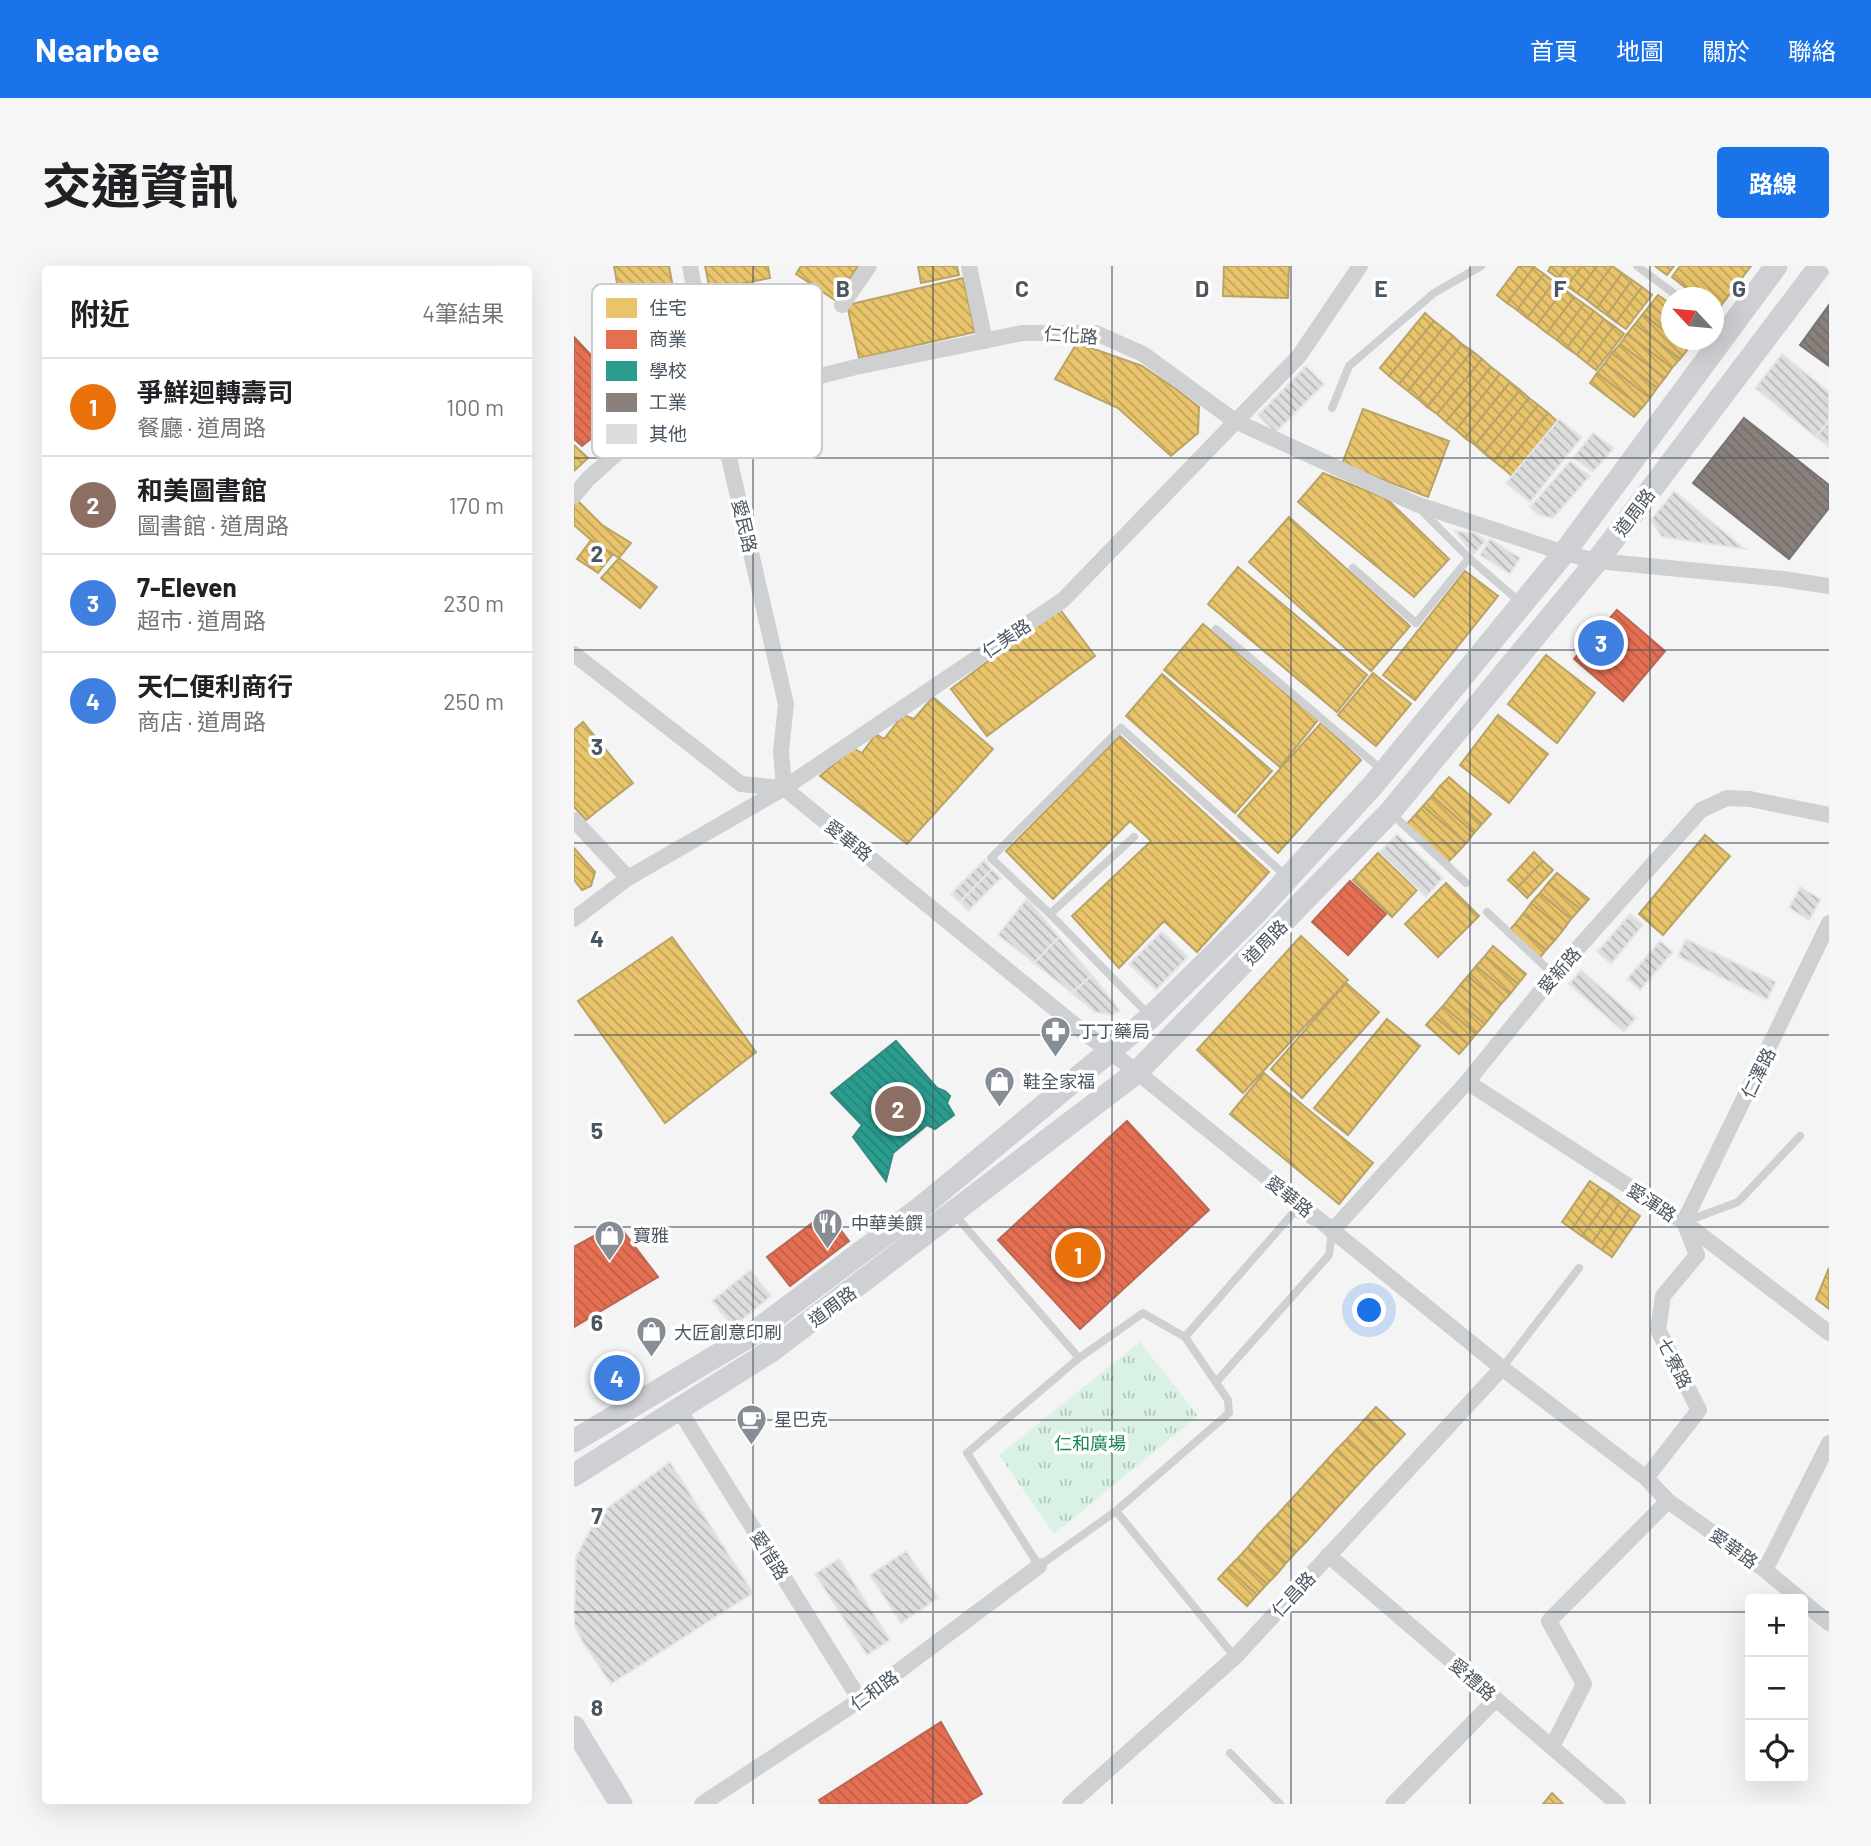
<!DOCTYPE html>
<html lang="zh-TW">
<meta charset="utf-8">
<style>
:root{--surface:#fff;--page:#f6f6f6;--text:#202124;--muted:#757577;--line:#e0e0e0;--accent:#1a73e8}
body{margin:0;font-family:Barlow,"Noto Sans TC",sans-serif;background:var(--page);color:var(--text)}
.controls{position:absolute;right:21px;bottom:21px;display:grid;overflow:hidden;border-radius:7px;box-shadow:0 7px 28px #0002}
.controls button{width:63px;height:63px;display:grid;place-items:center;padding:0;border:0;border-bottom:2px solid var(--line);background:var(--surface);color:var(--text);font:35px sans-serif}
.compass{position:absolute;left:1087px;top:21px;width:63px;height:63px;border-radius:50%;background:var(--surface);box-shadow:0 7px 28px #0002;rotate:296deg}
.you{position:absolute;left:796px;top:1045px;width:24px;height:24px;margin:-18px;border:5px solid #fff;border-radius:50%;background:#1a73e8;box-shadow:0 0 0 10px #1a73e833}
.badge{display:grid;place-items:center;width:46px;height:46px;border-radius:50%;background:var(--accent);color:#fff;font-size:23px;font-weight:700}
.pin{position:absolute;translate:-50% -50%;border:4px solid #fff;box-shadow:0 2px 7px #0006}
.list{margin:0;padding:0;list-style:none}
h2{display:flex;justify-content:space-between;align-items:center;height:91px;margin:0;padding:0 28px;font-size:30px}
h2 small{font-size:23px;font-weight:400;color:var(--muted)}
.list li{display:grid;grid-template-columns:46px 1fr auto;gap:21px;align-items:center;box-sizing:border-box;height:98px;padding:0 28px;border-top:2px solid var(--line)}
.list b{display:block;font-size:26px;white-space:nowrap}
.list p{margin:0;font-size:23px;white-space:nowrap;color:var(--muted)}
.list em{font-size:23px;font-style:normal;color:var(--muted)}
.icon{flex:none;width:38px;height:38px;fill:none;stroke:currentColor;stroke-width:2;stroke-linecap:round;stroke-linejoin:round}
.map{position:relative;flex:none;width:1255px;height:1538px;overflow:hidden;border-radius:7px}
header{display:flex;align-items:center;gap:42px;box-sizing:border-box;height:98px;padding:0 35px;background:var(--accent);color:#fff}
header strong{font-size:33px}
nav{display:flex;gap:38px;margin-inline-start:auto;font-size:24px}
.intro{display:flex;align-items:center;justify-content:space-between;box-sizing:border-box;height:168px;padding:0 42px}
h1{margin:0;font-size:49px}
.button{padding:18px 32px;border-radius:7px;background:var(--accent);color:#fff;font-size:24px;font-weight:700}
main{display:flex;gap:42px;padding:0 42px}
aside{flex:1;background:var(--surface);border-radius:7px;box-shadow:0 7px 28px #0002}
.map>svg:first-child{display:block}
.park{fill:url(#park-tufts)}
.homes{fill:url(#homes-back-hatch);stroke:#b9a367;stroke-width:2}
.shops{fill:url(#shops-back-hatch);stroke:#b86856;stroke-width:2}
.schools{fill:url(#schools-back-hatch);stroke:#348881;stroke-width:2}
.industry{fill:url(#industry-back-hatch);stroke:#777474;stroke-width:2}
.building{fill:url(#building-back-hatch);stroke:#e5e6e7;stroke-width:2}
.lines{fill:none;stroke-linecap:round;stroke-linejoin:round}
.service{stroke:#ced0d2;stroke-width:8}
.minor{stroke:#ced0d2;stroke-width:16}
.secondary{stroke:#ced0d4;stroke-width:23}
.grid{fill:none;stroke:#4a5661;stroke-width:2;stroke-opacity:0.55}
.labels{text-anchor:middle;dominant-baseline:central;stroke-width:7;stroke-linejoin:round;paint-order:stroke}
.street-label{font-size:18px;fill:#4a5661;stroke:#fff}
.poi-label{font-size:18px;fill:#4a5661;stroke:#fff;text-anchor:start}
.park-label{font-size:18px;fill:#17864f;stroke:#fff}
.key{fill:#fff;stroke:#c9ccd0;stroke-width:2}
.key-label{font-size:19px;fill:#4a5661}
.grid-label{font-size:23px;text-anchor:middle;font-weight:bold;fill:#4a5661;stroke:#fff;stroke-width:7;stroke-linejoin:round;paint-order:stroke}
</style>
<header>
<strong>Nearbee</strong>
<nav><a>首頁</a><a>地圖</a><a>關於</a><a>聯絡</a></nav>
</header>
<div class="intro"><h1>交通資訊</h1><a class="button">路線</a></div>
<main>
<aside>
<h2>附近<small>4筆結果</small></h2>
<ul class="list">
<li><span class="badge" style="background:#e8710a">1</span><div><b>爭鮮迴轉壽司</b><p>餐廳 · 道周路</p></div><em>100 m</em></li>
<li><span class="badge" style="background:#8d6e63">2</span><div><b>和美圖書館</b><p>圖書館 · 道周路</p></div><em>170 m</em></li>
<li><span class="badge" style="background:#3f7fe0">3</span><div><b>7-Eleven</b><p>超市 · 道周路</p></div><em>230 m</em></li>
<li><span class="badge" style="background:#3f7fe0">4</span><div><b>天仁便利商行</b><p>商店 · 道周路</p></div><em>250 m</em></li>
</ul>
</aside>
<div class="map">
<svg width="1255" height="1538" viewBox="0 0 1255 1538">
<defs>
<pattern id="park-tufts" width="24" height="20" patternUnits="userSpaceOnUse" patternTransform="scale(1.75)"><rect width="24" height="20" fill="#d9f2e3"/><path d="M3 7l-1-3M5 7V3M7 7l1-3M15 17l-1-3M17 17v-4M19 17l1-3" fill="none" stroke="#b2c7bb"/></pattern>
<pattern id="homes-back-hatch" width="6" height="6" patternUnits="userSpaceOnUse" patternTransform="scale(1.75)"><rect width="6" height="6" fill="#e9c46a"/><path d="M-1 5l2 2M0 0l6 6M5-1l2 2" fill="none" stroke="#bfa25b"/></pattern>
<pattern id="shops-back-hatch" width="6" height="6" patternUnits="userSpaceOnUse" patternTransform="scale(1.75)"><rect width="6" height="6" fill="#e76f51"/><path d="M-1 5l2 2M0 0l6 6M5-1l2 2" fill="none" stroke="#bd5e47"/></pattern>
<pattern id="schools-back-hatch" width="6" height="6" patternUnits="userSpaceOnUse" patternTransform="scale(1.75)"><rect width="6" height="6" fill="#2a9d8f"/><path d="M-1 5l2 2M0 0l6 6M5-1l2 2" fill="none" stroke="#268378"/></pattern>
<pattern id="industry-back-hatch" width="6" height="6" patternUnits="userSpaceOnUse" patternTransform="scale(1.75)"><rect width="6" height="6" fill="#8a817c"/><path d="M-1 5l2 2M0 0l6 6M5-1l2 2" fill="none" stroke="#736c69"/></pattern>
<pattern id="building-back-hatch" width="6" height="6" patternUnits="userSpaceOnUse" patternTransform="scale(1.75)"><rect width="6" height="6" fill="#ddddde"/><path d="M-1 5l2 2M0 0l6 6M5-1l2 2" fill="none" stroke="#b5b6b7"/></pattern>
</defs>
<rect width="100%" height="100%" fill="#f4f4f4"/>
<path class="park" d="M566,1076L624,1150L480,1268L425,1189Z"/>
<path class="homes" d="M40,0H95L112,93L58,103Z
M131,0H194L196,12L136,24Z
M227,0H284L261,34L222,8Z
M344,0H383L385,9L347,17Z
M650,0H715L714,32L649,30Z
M945,0L960,1L933,37L923,29Z
M977,0H993L984,12L974,5Z
M993,0H1008L993,20L984,12Z
M1008,0H1023L1003,27L993,20Z
M1023,0H1038L1013,34L1003,27Z
M1038,0L1048,7L1023,42L1013,34Z
M1081,0H1100L1093,9Z
M1106,0H1177L1143,45L1140,43V32H1125L1098,11Z
M960,1L970,8L943,44L933,37Z
M1048,7L1058,14L1033,49L1023,42Z
M970,8L980,16L953,52L943,44Z
M389,12L401,66L285,92L273,39Z
M1058,14L1068,21L1042,56L1033,49Z
M980,16L990,23L963,59L953,52Z
M1068,21L1078,29L1052,63L1042,56Z
M990,23L1000,31L973,67L963,59Z
M1084,29L1098,39V55L1076,39Z
M1000,31L1010,38L983,74L973,67Z
M1010,38L1020,45L993,82L983,74Z
M1076,39L1098,55V71L1069,48Z
M1020,45L1030,53L1003,89L993,82Z
M851,47L860,55L815,110L806,102Z
M1069,48L1098,71V74H1101L1114,83L1106,93L1061,58Z
M1030,53L1040,60L1013,97L1003,89Z
M860,55L869,62L825,118L815,110Z
M1061,58L1106,93L1098,102L1053,68Z
M1040,60L1050,68L1022,104L1013,97Z
M869,62L879,70L834,125L825,118Z
M1053,68L1098,102L1091,112L1046,78Z
M879,70L888,78L844,133L834,125Z
M1101,74H1121L1114,83Z
M503,77L568,100L602,123L625,141L624,167L597,190L544,142L481,113Z
M888,78L898,85L853,141L844,133Z
M1046,78L1091,112L1083,122L1038,87Z
M898,85L908,93L863,148L853,141Z
M1038,87L1083,122L1076,132L1031,97Z
M908,93L917,101L872,156L863,148Z
M1031,97L1076,132L1068,142L1023,107Z
M917,101L926,108L882,164L872,156Z
M1023,107L1068,142L1060,151L1016,117Z
M926,108L936,116L891,172L882,164Z
M936,116L946,124L901,179L891,172Z
M946,124L955,132L910,187L901,179Z
M955,132L964,139L920,195L910,187Z
M964,139L974,147L929,202L920,195Z
M789,143L875,175L854,231L768,198Z
M974,147L983,155L938,210L929,202Z
M0,179L14,192L0,205Z
M749,207L813,233L875,293L840,331L724,236Z
M3,234L28,259L57,277L45,292L17,274L0,259V238Z
M715,251L836,360L797,405L675,296Z
M17,274L39,288L24,307L3,293Z
M45,292L83,321L66,342L27,312Z
M664,301L793,409L763,446L634,338Z
M891,305L924,330L841,434L809,409Z
M485,342L521,390L413,470L377,423Z
M629,358L744,454L706,501L590,404Z
M972,389L1021,427L983,477L934,438Z
M799,407L837,438L802,480L764,449Z
M588,408L698,505L661,547L552,450Z
M359,431L419,483L333,578L246,510L279,482L288,487L302,468L310,473L329,449L340,453Z
M924,449L974,488L935,537L886,499Z
M9,456L59,517L12,554L0,541V464Z
M747,457L787,494L704,587L664,550Z
M546,470L695,606L623,686L590,655L545,702L498,650L577,575L556,555L479,633L432,585Z
M875,511L917,548L908,558L866,520Z
M866,520L908,558L900,567L858,530Z
M858,530L900,567L892,577L849,540Z
M849,540L892,577L883,587L841,549Z
M841,549L883,587L874,596L832,559Z
M1131,569L1156,590L1089,669L1065,648Z
M0,582L21,606L17,620L8,624L0,614Z
M960,586L969,595L943,622L934,614Z
M804,587L843,624L818,651L779,614Z
M969,595L979,604L953,632L943,622Z
M983,607L1015,633L1006,643L974,617Z
M872,617L905,650L864,691L831,658Z
M974,617L1006,643L997,653L966,627Z
M966,627L997,653L989,664L957,637Z
M957,637L989,664L981,674L949,648Z
M949,648L981,674L972,684L941,658Z
M941,658L972,684L964,694L932,668Z
M727,670L774,714L669,827L623,784Z
M98,671L182,786L91,857L4,735Z
M919,680L952,708L944,718L911,690Z
M911,690L944,718L936,728L902,700Z
M902,700L936,728L927,738L894,710Z
M894,710L927,738L919,748L886,719Z
M772,717L805,746L728,832L697,803Z
M886,719L919,748L911,758L877,730Z
M877,730L911,758L902,768L869,740Z
M869,740L902,768L894,778L860,750Z
M860,750L894,778L885,788L852,759Z
M813,753L846,780L774,869L740,842Z
M690,807L799,897L765,938L656,848Z
M1016,915L1026,922L998,963L988,956Z
M1026,922L1037,929L1008,970L998,963Z
M1037,929L1046,936L1018,977L1008,970Z
M1046,936L1056,943L1028,984L1018,977Z
M1056,943L1066,950L1038,991L1028,984Z
M1255,1002V1043L1242,1033Z
M802,1141L831,1168L821,1179L792,1152Z
M792,1152L821,1179L811,1190L782,1163Z
M782,1163L811,1190L801,1200L772,1174Z
M772,1174L801,1200L791,1211L762,1184Z
M762,1184L791,1211L781,1222L752,1195Z
M752,1195L781,1222L771,1233L742,1206Z
M742,1206L771,1233L762,1243L733,1216Z
M733,1216L762,1243L752,1254L723,1227Z
M723,1227L752,1254L742,1265L713,1238Z
M713,1238L742,1265L732,1276L703,1249Z
M703,1249L732,1276L722,1286L693,1259Z
M693,1259L722,1286L712,1297L683,1270Z
M683,1270L712,1297L703,1308L674,1281Z
M674,1281L703,1308L693,1318L664,1292Z
M664,1292L693,1318L683,1329L654,1302Z
M654,1302L683,1329L673,1340L644,1313Z
M978,1527L989,1538H969Z"/>
<path class="shops" d="M0,71L62,137L8,180L0,173Z
M1043,344L1091,385L1049,435L1000,393Z
M776,615L812,648L774,689L738,656Z
M553,855L635,944L506,1063L424,974Z
M253,946L275,975L216,1020L193,991Z
M43,957L84,1011L0,1061V981Z
M367,1456L408,1528L391,1538H247L245,1534Z"/>
<path class="schools" d="M322,775L363,822L371,825L376,830L373,837L380,849L361,863L353,859L319,887L312,915L279,871L288,859L257,827Z"/>
<path class="industry" d="M1255,39V100L1226,79Z
M1170,152L1255,219V242L1215,293L1119,217Z"/>
<path class="building" d="M1208,88L1255,126V155L1242,171L1181,122Z
M732,100L750,118L701,167L684,149Z
M985,153L1008,171L956,236L932,217Z
M1255,155V181L1242,171Z
M1019,167L1040,182L1019,206L999,192Z
M996,195L1016,210L979,252L964,249L956,241Z
M1100,225L1171,283L1088,271L1077,254Z
M881,265L901,267L912,275L899,289Z
M916,273L946,292L936,308L906,289Z
M823,568L869,612L852,631L806,586Z
M410,594L418,603L386,636L377,628Z
M418,603L427,612L394,645L386,636Z
M1226,621L1247,633L1235,654L1215,642Z
M453,632L485,671L460,697L424,669Z
M1056,648L1069,659L1037,698L1023,686Z
M588,665L614,691L582,724L555,698Z
M485,671L518,709L498,727L460,697Z
M1112,673L1202,716L1193,734L1104,690Z
M1086,675L1099,686L1066,724L1053,713Z
M1007,704L1062,752L1050,766L995,718Z
M518,709L546,745L538,749L521,746L498,727Z
M176,1004L197,1030L159,1061L138,1035Z
M96,1196L179,1327L37,1418L8,1375L0,1358L2,1291L24,1249Z
M332,1285L364,1332L327,1357L296,1309Z
M265,1293L316,1374L293,1389L241,1308Z"/>
<g class="lines">
<path class="service" d="M1063,0L1106,32
M758,142L775,100L860,27L907,0
M848,245L895,292
M779,302L842,357L895,292L946,336
M642,363L808,504
M818,548L892,617
M560,571L476,648L575,749
M913,646L980,709
M476,648L417,592L547,462L712,610
M381,949L505,1092
M1113,955L1164,936L1226,870
M569,1047L611,1071L654,1134L655,1147L542,1245L465,1300L393,1187L505,1092Z
M611,1071L720,946L738,955
M928,1102L1005,1002
M643,1115L755,989L758,965
M542,1245L661,1391
M656,1487L706,1538"/>
<path class="minor" d="M116,0L142,136L212,438L207,485L210,522
M395,0L411,75
M268,39L295,0
M0,230L14,213L53,178L97,150L142,136L282,101L448,67H522L569,88L661,155L842,238L990,287L1023,295L1209,313L1255,320
M0,388L167,518L210,522
M210,522L507,764L563,806L928,1102L1072,1212L1094,1235L1191,1304L1226,1333
M0,554L54,612
M0,653L54,612L210,522L489,334L725,90L786,0
M893,816L1110,956L1255,1067
M758,965L893,816L980,709L1127,544L1153,532L1176,533L1255,549
M106,1145L286,1434
M1072,1212L1125,1144L1084,1064L1089,1030L1123,989L1110,956L1255,657
M754,1289L1044,1538
M1191,1304L1255,1177
M1229,1336L1255,1357
M978,1481L1010,1418L975,1355L1094,1235
M128,1538L286,1434L465,1300
M496,1538L661,1391L928,1102
M819,1538L922,1433"/>
<path class="secondary" d="M0,1175L174,1071L345,943L577,751L681,648L800,518L990,287L1202,0
M0,1209L197,1085L563,806L816,546L1023,295L1246,0
M0,1461L47,1538"/>
</g>
<path class="grid" d="M179,0V1538M359,0V1538M538,0V1538M717,0V1538M896,0V1538M1076,0V1538M0,192H1255M0,384H1255M0,577H1255M0,769H1255M0,961H1255M0,1154H1255M0,1346H1176M1229,1346H1255"/>
<defs>
<symbol id="pharmacy-pin" viewBox="-11 -11 22 30"><path d="M0 17L-7.5 6A9.5 9.5 0 1 1 7.5 6Z" fill="#868d94" stroke="#fff"/><path d="M-2-6h4v4h4v4h-4v4h-4v-4h-4v-4h4Z" fill="#fff"/></symbol>
<symbol id="shop-pin" viewBox="-11 -11 22 30"><path d="M0 17L-7.5 6A9.5 9.5 0 1 1 7.5 6Z" fill="#868d94" stroke="#fff"/><path d="M-5-2.5h2.3a2.7 3.5 0 0 1 5.4 0H5L5.5 6h-11ZM-1.5-2.5h3a1.5 2.3 0 0 0-3 0Z" fill="#fff"/></symbol>
<symbol id="restaurant-pin" viewBox="-11 -11 22 30"><path d="M0 17L-7.5 6A9.5 9.5 0 1 1 7.5 6Z" fill="#868d94" stroke="#fff"/><path d="M-5-6h1v4h1v-4h1v4h1v-4h1v5L-1.5 .5V6h-2V.5L-5-1ZM5-6V6H3V1.5H1.5Q1.5-4 5-6Z" fill="#fff"/></symbol>
<symbol id="cafe-pin" viewBox="-11 -11 22 30"><path d="M0 17L-7.5 6A9.5 9.5 0 1 1 7.5 6Z" fill="#868d94" stroke="#fff"/><path d="M-5.5-4.5H6V0H3Q3 3.5 0 3.5H-2.5Q-5.5 3.5-5.5 0ZM3-3.2v2h1.7v-2ZM-6 4.5H4V6H-6Z" fill="#fff"/></symbol>
</defs>
<g fill-rule="evenodd">
<use href="#pharmacy-pin" x="464" y="748" width="35" height="47"/>
<use href="#shop-pin" x="408" y="798" width="35" height="47"/>
<use href="#restaurant-pin" x="236" y="940" width="35" height="47"/>
<use href="#shop-pin" x="18" y="952" width="35" height="47"/>
<use href="#shop-pin" x="60" y="1048" width="35" height="47"/>
<use href="#cafe-pin" x="160" y="1136" width="35" height="47"/>
</g>
<g class="labels">
<g class="street-label">
<text transform="translate(497 69) rotate(4)">仁化路</text>
<text transform="translate(1060 246) rotate(-53)">道周路</text>
<text transform="translate(171 260) rotate(77)">愛民路</text>
<text transform="translate(432 372) rotate(-34)">仁美路</text>
<text transform="translate(275 574) rotate(39)">愛華路</text>
<text transform="translate(691 676) rotate(-46)">道周路</text>
<text transform="translate(985 704) rotate(-49)">愛新路</text>
<text transform="translate(1184 807) rotate(-64)">仁澤路</text>
<text transform="translate(716 930) rotate(39)">愛華路</text>
<text transform="translate(1078 936) rotate(33)">愛渾路</text>
<text transform="translate(258 1040) rotate(-37)">道周路</text>
<text transform="translate(1101 1097) rotate(63)">七寮路</text>
<text transform="translate(1160 1282) rotate(36)">愛華路</text>
<text transform="translate(196 1289) rotate(58)">愛惜路</text>
<text transform="translate(719 1328) rotate(-47)">仁昌路</text>
<text transform="translate(899 1413) rotate(41)">愛禮路</text>
<text transform="translate(300 1424) rotate(-36)">仁和路</text>
</g>
<g class="poi-label">
<text x="504" y="765">丁丁藥局</text>
<text x="449" y="815">鞋全家福</text>
<text x="277" y="957">中華美饌</text>
<text x="59" y="969">寶雅</text>
<text x="100" y="1066">大匠創意印刷</text>
<text x="200" y="1153">星巴克</text>
</g>
<g class="park-label">
<text x="516" y="1177">仁和廣場</text>
</g>
</g>
<rect x="18" y="18" width="230" height="174" rx="10" class="key"/>
<rect x="32" y="32" width="31" height="20" fill="#e9c46a"/>
<rect x="32" y="64" width="31" height="19" fill="#e76f51"/>
<rect x="32" y="95" width="31" height="20" fill="#2a9d8f"/>
<rect x="32" y="127" width="31" height="19" fill="#8a817c"/>
<rect x="32" y="158" width="31" height="20" fill="#ddddde"/>
<g class="key-label">
<text x="75" y="49">住宅</text>
<text x="75" y="80">商業</text>
<text x="75" y="112">學校</text>
<text x="75" y="143">工業</text>
<text x="75" y="175">其他</text>
</g>
<g class="grid-label">
<text x="269" y="31">B</text>
<text x="448" y="31">C</text>
<text x="628" y="31">D</text>
<text x="807" y="31">E</text>
<text x="986" y="31">F</text>
<text x="1165" y="31">G</text>
<text x="23" y="296">2</text>
<text x="23" y="489">3</text>
<text x="23" y="681">4</text>
<text x="23" y="873">5</text>
<text x="23" y="1065">6</text>
<text x="23" y="1258">7</text>
<text x="23" y="1450">8</text>
</g>
</svg>
<div class="controls">
<button>+</button>
<button>−</button>
<button><svg class="icon" aria-label="locate" viewBox="0 0 24 24"><circle cx="12" cy="12" r="6"/><path d="M12 2v4M12 18v4M2 12h4M18 12h4"/></svg></button>
</div>
<svg class="compass" viewBox="-18 -18 36 36"><path d="M0-13l5 13h-10z" fill="#e53935"/><path d="M0 13l5-13h-10z" fill="#757577"/></svg>
<div class="you"></div>
<div class="pin badge" style="left:504px;top:989px;background:#e8710a">1</div>
<div class="pin badge" style="left:324px;top:843px;background:#8d6e63">2</div>
<div class="pin badge" style="left:1027px;top:377px;background:#3f7fe0">3</div>
<div class="pin badge" style="left:43px;top:1112px;background:#3f7fe0">4</div>
</div>
</main>
